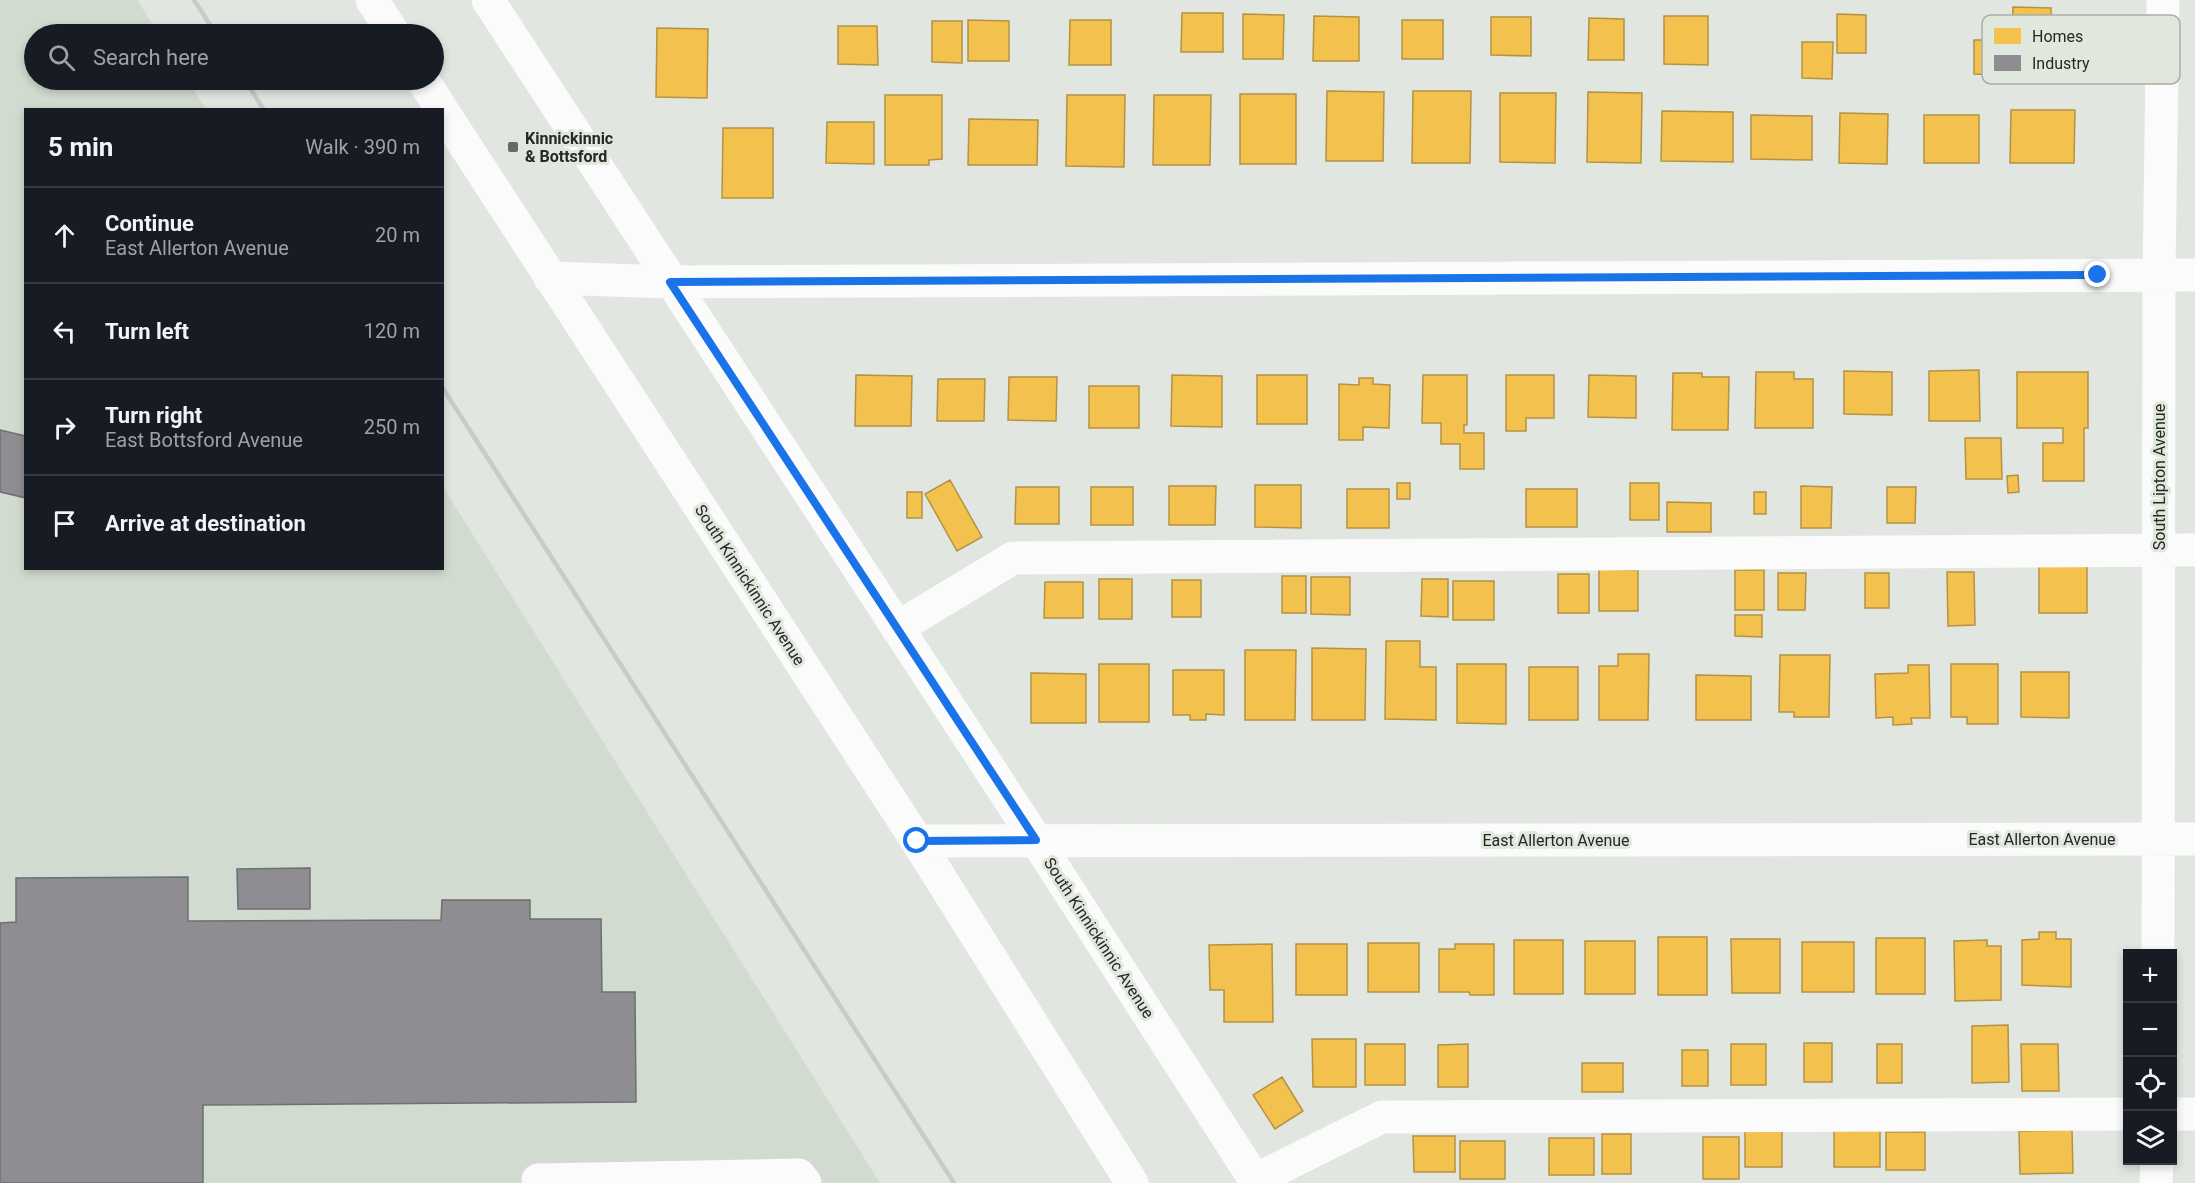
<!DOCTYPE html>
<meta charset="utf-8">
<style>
:root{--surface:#171b24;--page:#242831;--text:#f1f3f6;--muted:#9ea1a6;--line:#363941}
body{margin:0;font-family:Roboto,sans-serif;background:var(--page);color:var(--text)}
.controls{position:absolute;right:18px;bottom:18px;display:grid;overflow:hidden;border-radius:0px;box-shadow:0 3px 9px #0003}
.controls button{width:54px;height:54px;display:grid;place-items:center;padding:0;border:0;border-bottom:2px solid var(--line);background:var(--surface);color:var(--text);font:30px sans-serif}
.stop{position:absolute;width:18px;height:18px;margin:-14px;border:4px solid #1a73e8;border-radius:50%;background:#fff}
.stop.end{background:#1a73e8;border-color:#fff;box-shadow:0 2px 6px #0008}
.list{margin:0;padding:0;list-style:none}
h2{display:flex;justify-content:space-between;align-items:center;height:78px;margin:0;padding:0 24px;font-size:26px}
h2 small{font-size:20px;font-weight:400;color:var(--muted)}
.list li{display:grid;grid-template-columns:39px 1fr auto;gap:18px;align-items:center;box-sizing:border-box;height:96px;padding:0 24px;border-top:2px solid var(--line)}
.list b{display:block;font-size:22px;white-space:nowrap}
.list p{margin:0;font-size:20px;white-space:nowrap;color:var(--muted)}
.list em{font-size:20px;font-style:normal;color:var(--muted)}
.icon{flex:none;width:33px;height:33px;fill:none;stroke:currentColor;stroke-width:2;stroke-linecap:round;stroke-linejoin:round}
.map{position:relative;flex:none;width:2195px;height:1183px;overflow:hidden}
.search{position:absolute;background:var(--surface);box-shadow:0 3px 9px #0003;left:24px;top:24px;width:420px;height:66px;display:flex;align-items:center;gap:15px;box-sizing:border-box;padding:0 21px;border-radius:33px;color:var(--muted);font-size:22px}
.panel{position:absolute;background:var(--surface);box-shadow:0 3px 9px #0003;left:24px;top:108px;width:420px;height:462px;border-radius:0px}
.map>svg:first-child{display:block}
.built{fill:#d2dbcf}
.homes{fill:#f2c14e;stroke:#b49341;stroke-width:1.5}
.industry{fill:#8d8d92;stroke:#6e6f71;stroke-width:1.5}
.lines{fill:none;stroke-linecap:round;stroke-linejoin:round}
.minor{stroke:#fafbfa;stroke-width:33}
.rail{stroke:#c9cbc9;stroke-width:4.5}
.route{stroke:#1a73e8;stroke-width:8}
.poi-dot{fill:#676a66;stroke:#e0e8de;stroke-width:2}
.labels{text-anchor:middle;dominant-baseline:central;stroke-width:6;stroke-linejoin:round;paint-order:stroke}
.poi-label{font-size:16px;font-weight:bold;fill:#252824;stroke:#e0e8de;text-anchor:start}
.street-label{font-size:16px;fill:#252824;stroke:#e0e8de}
.key{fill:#e0e8de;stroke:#a8aea6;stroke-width:1.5}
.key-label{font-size:16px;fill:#252824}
</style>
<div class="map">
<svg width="2195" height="1183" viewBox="0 0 2195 1183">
<rect width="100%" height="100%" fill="#e1e6e0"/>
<path class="built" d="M0,0H137L159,34H34V80H187L206,109L26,110V568H442L443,487L880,1183H0Z"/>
<path class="homes" d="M2013,7L2051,8V32H2012Z
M1182,13H1223V52H1181Z
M1243,14L1284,15L1283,59H1243Z
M1837,14L1866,15V53H1837Z
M1314,16L1359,17V61H1313Z
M1664,16H1708V65L1664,64Z
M1491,17H1531V56L1491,55Z
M1589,18L1624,19V60H1588Z
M968,20L1009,21V61H968Z
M1070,20H1111V65H1069Z
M1402,20H1443V59H1402Z
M932,21H962V63L932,62Z
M838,26H877L878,65L838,64Z
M657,28L708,29L707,98L656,97Z
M1974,40H1999V75L1974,74Z
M1802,42H1833L1832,79L1802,78Z
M1327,91L1384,92L1383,161H1326Z
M1413,91H1471L1470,163H1412Z
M1588,92L1642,93L1641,163L1587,162Z
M1500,93H1556L1555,163L1500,162Z
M1240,94H1296V164H1240Z
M885,95H942V159L929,160V165H885Z
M1067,95H1125L1124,167L1066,166Z
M1154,95H1211L1210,165H1153Z
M2011,110H2075L2074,163H2010Z
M1662,111L1733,112V162L1661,161Z
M1840,113L1888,114L1887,164L1839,163Z
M1751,115L1812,116V160L1751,159Z
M1924,115H1979V163H1924Z
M969,119L1038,120L1037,165H968Z
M827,122H874V164L826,163Z
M723,128H773V198H722Z
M1979,370L1980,421H1929V371Z
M1844,371L1892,372V415L1844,414Z
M1756,372H1794V379H1813V428H1755Z
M2017,372H2088V428H2084V481H2043V443H2063V428H2017Z
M1673,373H1702V377H1729L1728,430H1672Z
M856,375L912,376L911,426H855Z
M1172,375L1222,376V427L1171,426Z
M1257,375H1307V424H1257Z
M1423,375H1467V425H1464V433H1484V469H1460V444H1441V423H1422Z
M1506,375H1554V418H1526V431H1506Z
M1589,375L1636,376V418L1588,417Z
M1009,377H1057L1056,421L1008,420Z
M1359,378H1373V384L1390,385L1389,428L1363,427V440H1339V384L1359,385Z
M938,379H985L984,421H937Z
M1089,386H1139V428H1089Z
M1965,438H2001L2002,479H1966Z
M2018,475L2019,492L2008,493L2007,476Z
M950,480L982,537L957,551L925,494Z
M1397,483H1410V499H1397Z
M1630,483H1659V520H1630Z
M1255,485H1301V528L1255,527Z
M1169,486H1216L1215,525H1169Z
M1801,486L1832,487L1831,528H1801Z
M1016,487H1059V524H1015Z
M1091,487H1133V525H1091Z
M1887,487H1916L1915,523H1887Z
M1347,489H1389V528H1347Z
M1526,489H1577V527H1526Z
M907,492H922V518H907Z
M1754,492H1766V514H1754Z
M1667,502L1711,503V532H1667Z
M2039,565H2087V613H2039Z
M1599,569L1638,570V611H1599Z
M1735,570H1764V610H1735Z
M1947,572H1974L1975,625L1948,626Z
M1778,573H1806L1805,610H1778Z
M1865,573H1889V608H1865Z
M1558,574H1589V613H1558Z
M1282,576H1306V613H1282Z
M1311,577H1350V615L1311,614Z
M1099,579H1132V619H1099Z
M1422,579H1448V617L1421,616Z
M1172,580H1201V617H1172Z
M1453,581H1494V620H1453Z
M1045,582H1083V618H1044Z
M1735,615H1762V637L1735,636Z
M1386,641H1420V667H1436V720L1385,719Z
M1312,648L1366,649L1365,720H1312Z
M1245,650H1296L1295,720H1245Z
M1618,654H1649L1648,720H1599V666H1618Z
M1780,655H1830L1829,717H1794V712H1779Z
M1099,664H1149V722H1099Z
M1457,664H1506V724L1457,723Z
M1951,664H1998V724H1967V717H1951Z
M1908,665H1929L1930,718H1911L1912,724L1893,725V717L1876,718L1875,674L1908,673Z
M1529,667H1578V720H1529Z
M1173,670H1224V715L1206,714V720H1190V715H1173Z
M2021,672H2069V718L2021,717Z
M1031,673L1086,674V723H1031Z
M1696,675L1751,676V720H1696Z
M2039,932H2056V939H2071V987L2022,985V940L2039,939Z
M1658,937H1707V995H1658Z
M1876,938H1925V994H1876Z
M1731,939H1780V993H1732Z
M1514,940H1563V994H1514Z
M1987,940V946H2001V1000L1955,1001L1954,941Z
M1585,941H1635V994H1585Z
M1802,942H1854V992H1802Z
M1368,943H1419V992H1368Z
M1272,944L1273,1022H1224V990H1210L1209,945Z
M1296,944H1347V995H1296Z
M1455,944H1494V995H1470L1469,992H1439V949H1455Z
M2008,1025L2009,1082L1972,1083V1026Z
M1312,1039H1356V1087H1313Z
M1804,1043H1832V1082H1804Z
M1365,1044H1405V1085H1365Z
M1468,1044V1087H1438V1045Z
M1731,1044H1766V1085H1731Z
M1877,1044H1902V1083H1877Z
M2021,1044H2058L2059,1091H2022Z
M1682,1050H1708V1086H1682Z
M1582,1063H1623V1092H1582Z
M1282,1077L1303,1111L1275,1129L1253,1095Z
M1834,1126H1880V1167H1834Z
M2072,1130L2073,1173L2020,1174L2019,1131Z
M1745,1131H1782V1167H1745Z
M1886,1132H1925V1170H1886Z
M1602,1134H1631V1174H1602Z
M1413,1136H1455V1172H1414Z
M1703,1137H1739V1179H1703Z
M1549,1138H1594V1175H1549Z
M1460,1141H1505V1179H1460Z"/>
<path class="industry" d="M0,430L26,436V498L0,492Z
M310,868V909H238L237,869Z
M188,877V921L441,920L442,900H530V919H601L602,992H635L636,1102L203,1105V1183H0V923L16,922V878Z"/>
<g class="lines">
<path class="minor" d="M372,0L394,34
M488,0L1036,840L1257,1183
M423,80L442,110
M442,110L917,841L1132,1183
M550,278L670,282L2195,275
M897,628L1013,558L2195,550
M917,841L2195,839
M2158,954L2159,275L2163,0
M2172,1114H2195
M538,1180L799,1175L805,1183
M1255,1180L1382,1117L2128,1114
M2156,1183L2157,1160"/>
<path class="rail" d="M194,0L216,34
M245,80L264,110
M442,387L954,1183"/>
</g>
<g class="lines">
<path class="route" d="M917,841L1036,840L670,282L2098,275"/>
</g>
<rect class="poi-dot" x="507" y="141" width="12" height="12" rx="3"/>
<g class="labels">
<g class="poi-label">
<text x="525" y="138">Kinnickinnic<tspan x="525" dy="18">&amp; Bottsford</tspan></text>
</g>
<g class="street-label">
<text transform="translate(2159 477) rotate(-90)">South Lipton Avenue</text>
<text transform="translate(750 585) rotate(57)">South Kinnickinnic Avenue</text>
<text x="2042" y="839">East Allerton Avenue</text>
<text x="1556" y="840">East Allerton Avenue</text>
<text transform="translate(1099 938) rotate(57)">South Kinnickinnic Avenue</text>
</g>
</g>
<rect x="1982" y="15" width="198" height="69" rx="9" class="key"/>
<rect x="1994" y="28" width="27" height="16" fill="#f2c14e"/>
<rect x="1994" y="55" width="27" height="16" fill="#8d8d92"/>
<g class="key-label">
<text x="2032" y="42">Homes</text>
<text x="2032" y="69">Industry</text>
</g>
</svg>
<div class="controls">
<button>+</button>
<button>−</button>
<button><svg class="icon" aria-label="locate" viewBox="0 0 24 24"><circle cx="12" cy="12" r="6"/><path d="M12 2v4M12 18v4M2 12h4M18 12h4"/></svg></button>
<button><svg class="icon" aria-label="layers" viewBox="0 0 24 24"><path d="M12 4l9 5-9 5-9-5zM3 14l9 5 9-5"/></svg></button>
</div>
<div class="stop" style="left:917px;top:841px"></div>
<div class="stop end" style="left:2098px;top:275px"></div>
<div class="search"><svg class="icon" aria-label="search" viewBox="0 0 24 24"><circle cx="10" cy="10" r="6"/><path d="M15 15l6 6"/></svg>Search here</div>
<section class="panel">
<h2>5 min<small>Walk · 390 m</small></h2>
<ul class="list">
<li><svg class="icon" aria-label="ahead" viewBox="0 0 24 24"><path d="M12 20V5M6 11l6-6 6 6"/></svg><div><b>Continue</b><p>East Allerton Avenue</p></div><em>20 m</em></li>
<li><svg class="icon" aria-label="left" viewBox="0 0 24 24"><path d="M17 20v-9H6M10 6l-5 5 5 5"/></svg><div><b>Turn left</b></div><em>120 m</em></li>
<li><svg class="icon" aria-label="right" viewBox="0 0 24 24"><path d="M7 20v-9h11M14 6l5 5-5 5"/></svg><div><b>Turn right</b><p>East Bottsford Avenue</p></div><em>250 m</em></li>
<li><svg class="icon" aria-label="arrive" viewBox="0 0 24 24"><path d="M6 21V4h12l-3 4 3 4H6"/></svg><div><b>Arrive at destination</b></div></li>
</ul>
</section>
</div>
